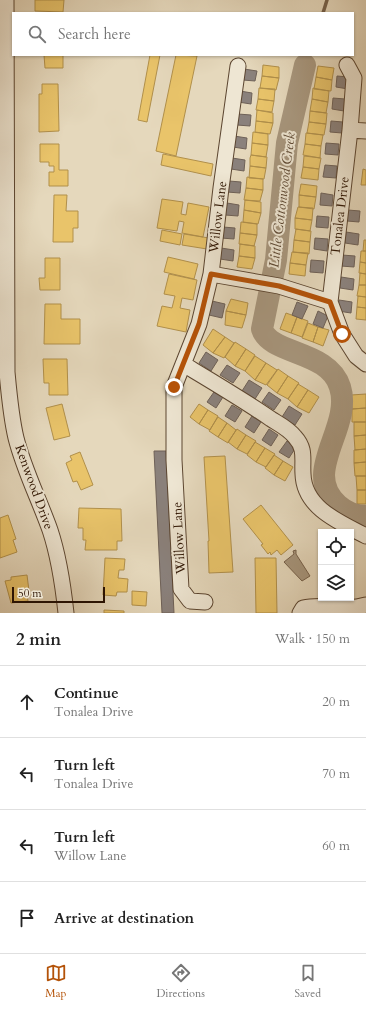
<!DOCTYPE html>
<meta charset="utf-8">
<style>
:root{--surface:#fff;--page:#f2f2f2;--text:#222;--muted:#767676;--line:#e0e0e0;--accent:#b45309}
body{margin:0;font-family:Cardo,serif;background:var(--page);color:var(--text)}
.controls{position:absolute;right:12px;bottom:12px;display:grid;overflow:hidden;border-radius:0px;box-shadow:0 1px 3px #0004}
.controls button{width:36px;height:36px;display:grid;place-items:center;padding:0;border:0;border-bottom:1px solid var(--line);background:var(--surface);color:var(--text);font:20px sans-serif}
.scale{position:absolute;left:12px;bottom:10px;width:93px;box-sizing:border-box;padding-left:4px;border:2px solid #2e1503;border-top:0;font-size:11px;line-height:14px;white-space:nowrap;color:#2e1503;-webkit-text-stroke:3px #eee6d3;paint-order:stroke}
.stop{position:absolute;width:12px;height:12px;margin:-9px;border:3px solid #b45309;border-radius:50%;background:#fff}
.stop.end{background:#b45309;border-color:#fff;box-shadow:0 1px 4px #0008}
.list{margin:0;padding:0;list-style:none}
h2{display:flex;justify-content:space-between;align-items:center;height:52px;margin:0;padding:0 16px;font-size:17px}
h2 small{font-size:13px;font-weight:400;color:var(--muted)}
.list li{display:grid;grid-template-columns:26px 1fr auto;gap:12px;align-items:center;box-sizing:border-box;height:72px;padding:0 16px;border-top:1px solid var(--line)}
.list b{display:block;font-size:15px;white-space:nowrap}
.list p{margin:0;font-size:13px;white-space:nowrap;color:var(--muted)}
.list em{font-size:13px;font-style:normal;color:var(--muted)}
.icon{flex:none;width:22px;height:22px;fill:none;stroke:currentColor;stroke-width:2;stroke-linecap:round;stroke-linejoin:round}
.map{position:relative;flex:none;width:366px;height:613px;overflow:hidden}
.search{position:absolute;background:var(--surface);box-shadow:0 1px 3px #0004;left:12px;right:12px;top:12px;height:44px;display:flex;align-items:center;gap:10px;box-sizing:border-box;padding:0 14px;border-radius:0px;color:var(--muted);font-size:15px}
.sheet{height:340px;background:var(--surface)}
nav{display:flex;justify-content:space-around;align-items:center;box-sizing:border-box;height:56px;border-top:1px solid var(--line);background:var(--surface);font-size:11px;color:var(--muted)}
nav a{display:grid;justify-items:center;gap:2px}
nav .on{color:var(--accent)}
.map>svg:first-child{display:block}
.water{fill:#a7967d;stroke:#77624c}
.homes{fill:#e9c46a;stroke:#b1904b}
.industry{fill:#8a817c;stroke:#6e6158}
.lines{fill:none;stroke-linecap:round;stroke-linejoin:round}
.stream{stroke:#77624c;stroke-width:3.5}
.river{stroke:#a7967d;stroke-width:22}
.street-casing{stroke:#5c4631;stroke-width:17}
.street{stroke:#eee6d3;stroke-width:15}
.route{stroke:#b45309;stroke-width:5}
.labels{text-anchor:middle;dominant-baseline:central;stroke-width:4;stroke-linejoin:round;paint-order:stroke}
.street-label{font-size:13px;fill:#2e1503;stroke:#eee6d3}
.water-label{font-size:14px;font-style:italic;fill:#5e4934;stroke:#eee6d3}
</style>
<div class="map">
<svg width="366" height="613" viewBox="0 0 366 613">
<rect width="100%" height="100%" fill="#e5d8bc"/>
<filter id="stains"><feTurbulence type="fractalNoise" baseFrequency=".005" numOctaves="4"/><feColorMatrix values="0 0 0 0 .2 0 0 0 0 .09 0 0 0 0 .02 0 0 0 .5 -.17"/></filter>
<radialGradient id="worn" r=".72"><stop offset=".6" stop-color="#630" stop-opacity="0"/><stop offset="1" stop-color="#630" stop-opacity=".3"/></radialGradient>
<path class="water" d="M296,550V554L310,576L302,581L284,562L294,554L293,551Z"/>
<path class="homes" d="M35,0H64L63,12L35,11Z
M44,55H67H63V68H45Z
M150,55H160L147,122L138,120Z
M176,55L197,56L176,156L156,151Z
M263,65L279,67V78L262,76Z
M318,66L334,68L332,80L316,77Z
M262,76L279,78L276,90L260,88Z
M316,77L332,80L331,91L314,89Z
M42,84H58L59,131L39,132V94H42Z
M259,88L275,89L274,101L258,99Z
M313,88L329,91L328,102L312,99Z
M258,99L274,101L272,112L256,110Z
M312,99L328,102L326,113L310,111Z
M257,110L273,113V123L256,121Z
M310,111L327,113L326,124L309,122Z
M256,121L273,123L270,134L255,132Z
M309,122L326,124L324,135L307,133Z
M253,132L268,134V145L252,143Z
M306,133L323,135L321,146L305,144Z
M252,143L268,145L266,157L251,155Z
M40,144H59V170H68V186H49V172H54V166H49V162H40Z
M305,144L321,146L320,158L303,155Z
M163,154L213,164L211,176L161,165Z
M251,155L267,157L266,168L250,166V158Z
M304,156L321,158L319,169L303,167Z
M250,166L266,168L264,179L249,178Z
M303,167L319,169L318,180L301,178Z
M363,169L366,170V185H361Z
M247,177L263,179V190L246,188Z
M301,184L317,186L316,197L299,195Z
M246,188L263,190L260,201L244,200Z
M54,195H67L66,211H78V228H73V242H53Z
M299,195L316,197L314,209L299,207Z
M162,199L183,202L181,214L186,215L188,203L209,207L203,237L182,233L184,222L179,221L177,231L157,228Z
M245,200L261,202V213L244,210Z
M298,207L313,208L312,220L295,218Z
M244,210L261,213L258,224L243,222Z
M295,218L312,220L310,231L295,229Z
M241,222L257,224V235L240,233Z
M296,229L311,231L310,242L294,240Z
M162,230L182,234L180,245L160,241Z
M240,233L257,235L254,246L239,244Z
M184,234L209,238L207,249L182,245Z
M294,240L310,242L309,254L293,252Z
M364,240H366V251H363Z
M240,244L255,246V258L239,256Z
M361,251H366V263L360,262Z
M292,252L308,253L306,265L290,263Z
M239,256L255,258L252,269L237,267Z
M168,257L198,264L194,279L164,272Z
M45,258H60V290H40L39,278H45Z
M360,262L366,263V274L359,273Z
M290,263L306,265L305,276L289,274Z
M360,273L366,274V285H359Z
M169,274L197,280L193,300L182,298L180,308L190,310L186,332L157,326L162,306L172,308L175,296L164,294Z
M359,285H366V297L357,296Z
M358,296L366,297V308L357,307Z
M231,299L248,303L246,315L226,311Z
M45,304H61V319H80V344H44Z
M357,307L366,308V320L356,319Z
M226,311L246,315L242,328L225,325Z
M286,313L297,317L291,333L280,329Z
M297,317L308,321L302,337L291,333Z
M308,323L318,327L313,342L302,338Z
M318,327L329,330L323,346L313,342Z
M213,329L225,337L213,353L203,345Z
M225,337L234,343L224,358L213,353Z
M235,342L246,349L235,366L225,357Z
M246,349L255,355L245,371L235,366Z
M255,356L266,363L255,380L245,371Z
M43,359H67L68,395H49V383H44Z
M266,363L277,370L266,385L255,380Z
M278,369L288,376L277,393L267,385Z
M288,376L299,383L288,399L277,393Z
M298,384L308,390L297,407L288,399Z
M308,390L319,397L309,413L297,407Z
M366,394V408L352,409L351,395Z
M62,404L70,436L54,440L46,408Z
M199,404L208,410L199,424L190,417Z
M366,408V422H352V409Z
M208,410L218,416L210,430L199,424Z
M218,417L227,423L218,437L209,431Z
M354,422H366V435L354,436Z
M227,423L236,430L228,443L218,437Z
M237,429L246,435L237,449L228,442Z
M246,435L256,441L247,454L237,449Z
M366,435V449L355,450L354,436Z
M255,442L265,448L256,462L247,455Z
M265,448L275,454L266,467L256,462Z
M366,449V462L354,463V450Z
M80,452L93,485L81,490L77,481L73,482L66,463L72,460L70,456Z
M274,455L283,461L274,475L265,468Z
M225,456L233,572L209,573L208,541H209L204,457Z
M283,461L293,467L285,481L274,475Z
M366,462V476H355L354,463Z
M356,476H366V490H357Z
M357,490H366V504H357Z
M261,505L293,545L281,555L277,550L271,555L270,552L268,554L261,545L263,544L243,519Z
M79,508L121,509L122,541H117V550H85L86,540H83V528H78Z
M8,515L16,539L13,540L17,552L0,558V518Z
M105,558L125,559L124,570H119L118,578L128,579L127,592H117L116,596L103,595Z
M255,558H276L277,613H256Z
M27,575L29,591H26L28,601L11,603L5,581L11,580V577Z
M132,591L147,592L146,606L132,605Z
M104,610L124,611V613H104Z"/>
<path class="industry" d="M244,69L257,71L255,81L243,80Z
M337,76L349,77L348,89L336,87Z
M240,91L252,93L251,104L238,102Z
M333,98L345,99L344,111L332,109Z
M238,114L251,115L250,126L237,125Z
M331,121L343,122L342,133L330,132Z
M234,136L247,138L246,149L233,147Z
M326,143L339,144L338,155L325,154Z
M232,158L245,160L244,171L231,169Z
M325,165L337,166L336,178L323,177Z
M229,181L241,182L240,193L227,192Z
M321,193L333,195L332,206L320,205Z
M227,203L239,205L238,216L225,215Z
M348,210L360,211L359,222L347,221Z
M317,216L329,217L328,228L316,227Z
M223,227L235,228L234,239L221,238Z
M346,232L359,234L358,245L345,243Z
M315,238L328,239L327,251L314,249Z
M221,248L234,250L233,261L220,259Z
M342,255L355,256L354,267L341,266Z
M311,260L324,261L323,273L310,272Z
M341,277L354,279L353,290L340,288Z
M339,300L352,302L351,313L338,311Z
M212,301L225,304L222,318L209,315Z
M297,302L308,306L302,319L292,315Z
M318,311L328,316L323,328L313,324Z
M206,352L218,360L211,371L199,363Z
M227,365L240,373L233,383L220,375Z
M249,380L262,388L255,399L242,391Z
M214,392L223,397L216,408L207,402Z
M269,392L281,400L274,410L262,402Z
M232,405L242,411L235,422L225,416Z
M289,406L302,414L295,425L282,417Z
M252,416L261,422L254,433L245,427Z
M269,429L278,435L271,446L262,440Z
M287,441L296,447L289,458L279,452Z
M154,451H166L174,613H162Z"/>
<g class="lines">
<path class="stream" d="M323,13L327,0
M305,65L308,55"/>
<path class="river" d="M305,65L287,143L276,260L262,329C270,355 329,350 340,387C353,428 300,472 338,505C346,512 355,516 366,516"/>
<defs>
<path id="street" d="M6,0L7,372C9,394 11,417 16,438C24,470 39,499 50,530C59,557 63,585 66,613
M347,65L354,78L350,130L330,302L342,334L356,356L366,364
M350,130L366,131
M211,274L279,286L330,302
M183,364C213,382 242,399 271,419C279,424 289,429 295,437C306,449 302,459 303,474C304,508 339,522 366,536
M205,602L190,601L181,589L174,460V387L199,324L211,274L221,188L238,66
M300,613L303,608C326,603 342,612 366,605"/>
</defs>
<use href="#street" class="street-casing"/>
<use href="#street" class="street"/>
</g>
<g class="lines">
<path class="route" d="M174,387L199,324L211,274L279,286L330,302L342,334"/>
</g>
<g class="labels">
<g class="street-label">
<text transform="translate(340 216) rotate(-83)">Tonalea Drive</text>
<text transform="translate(218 217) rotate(-83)">Willow Lane</text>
<text transform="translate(34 487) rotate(70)">Kenwood Drive</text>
<text transform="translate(179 538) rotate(-93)">Willow Lane</text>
</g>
<g class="water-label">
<text transform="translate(282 200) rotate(-83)">Little Cottonwood Creek</text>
</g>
</g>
<rect width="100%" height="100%" filter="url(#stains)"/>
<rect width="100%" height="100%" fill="url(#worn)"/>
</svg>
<div class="controls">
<button><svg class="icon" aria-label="locate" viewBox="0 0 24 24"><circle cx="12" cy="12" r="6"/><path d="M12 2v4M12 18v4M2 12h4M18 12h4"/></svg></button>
<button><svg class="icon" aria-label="layers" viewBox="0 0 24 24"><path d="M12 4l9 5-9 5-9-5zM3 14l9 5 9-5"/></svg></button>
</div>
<div class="scale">50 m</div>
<div class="stop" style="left:342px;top:334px"></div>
<div class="stop end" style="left:174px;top:387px"></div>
<div class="search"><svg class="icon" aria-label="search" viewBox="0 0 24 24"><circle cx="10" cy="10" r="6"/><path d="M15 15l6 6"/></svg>Search here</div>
</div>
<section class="sheet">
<h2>2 min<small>Walk · 150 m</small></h2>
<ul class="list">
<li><svg class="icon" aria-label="ahead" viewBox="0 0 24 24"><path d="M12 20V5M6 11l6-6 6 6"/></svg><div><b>Continue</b><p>Tonalea Drive</p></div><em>20 m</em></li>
<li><svg class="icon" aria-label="left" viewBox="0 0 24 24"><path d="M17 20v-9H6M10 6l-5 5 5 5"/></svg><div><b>Turn left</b><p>Tonalea Drive</p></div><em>70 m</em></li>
<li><svg class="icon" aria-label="left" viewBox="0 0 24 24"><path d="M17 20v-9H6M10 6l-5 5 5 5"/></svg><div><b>Turn left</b><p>Willow Lane</p></div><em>60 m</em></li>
<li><svg class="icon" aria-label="arrive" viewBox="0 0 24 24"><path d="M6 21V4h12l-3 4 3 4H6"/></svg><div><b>Arrive at destination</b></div></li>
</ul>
</section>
<nav>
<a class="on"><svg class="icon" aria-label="map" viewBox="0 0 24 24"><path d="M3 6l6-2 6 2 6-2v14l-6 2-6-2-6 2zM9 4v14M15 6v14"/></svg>Map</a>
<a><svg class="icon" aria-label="directions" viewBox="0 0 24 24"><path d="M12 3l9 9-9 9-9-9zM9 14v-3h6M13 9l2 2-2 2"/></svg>Directions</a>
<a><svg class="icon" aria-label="saved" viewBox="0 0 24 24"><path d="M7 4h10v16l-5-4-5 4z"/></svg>Saved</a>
</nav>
